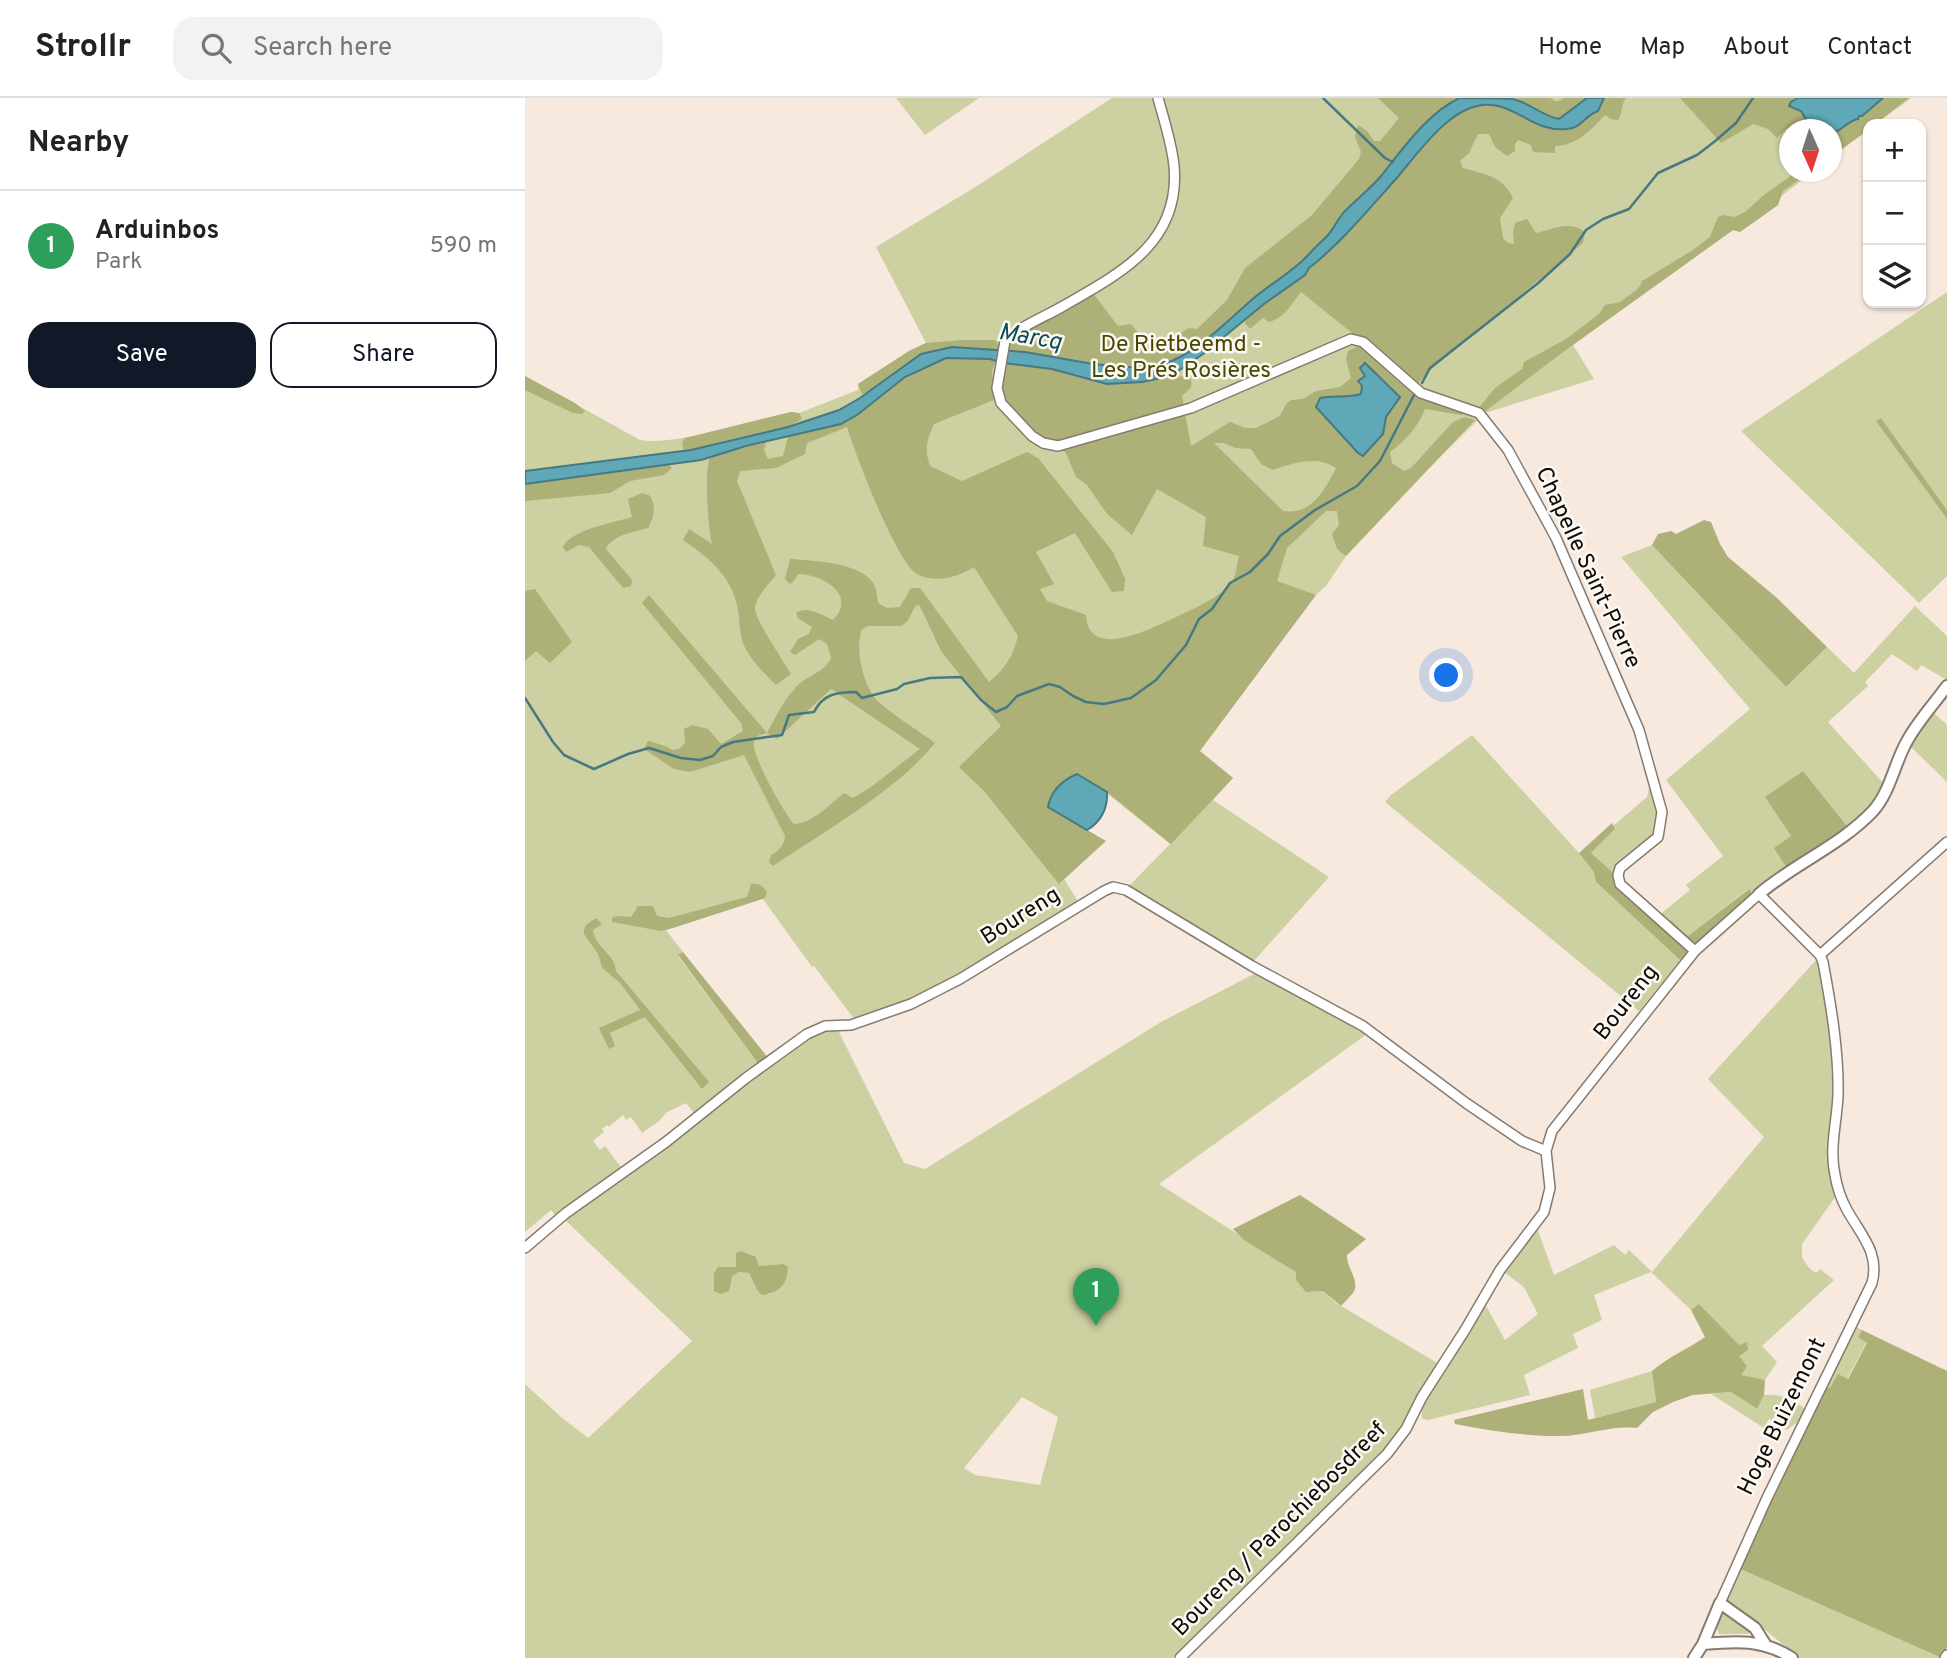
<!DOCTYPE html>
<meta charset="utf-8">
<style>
:root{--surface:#fff;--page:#f2f2f2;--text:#222;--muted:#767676;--line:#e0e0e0;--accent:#111827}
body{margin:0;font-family:Overpass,sans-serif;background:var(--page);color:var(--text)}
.controls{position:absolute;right:21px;top:21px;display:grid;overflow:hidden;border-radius:14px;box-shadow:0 2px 5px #0004}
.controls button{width:63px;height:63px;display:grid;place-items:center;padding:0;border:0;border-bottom:2px solid var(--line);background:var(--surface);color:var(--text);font:35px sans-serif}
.compass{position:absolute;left:1254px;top:21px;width:63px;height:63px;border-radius:50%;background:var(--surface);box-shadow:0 2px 5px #0004;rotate:177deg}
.you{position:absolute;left:922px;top:578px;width:24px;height:24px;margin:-18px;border:5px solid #fff;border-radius:50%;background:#1a73e8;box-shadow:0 0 0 10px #1a73e833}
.badge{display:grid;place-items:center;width:46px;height:46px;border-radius:50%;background:var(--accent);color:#fff;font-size:23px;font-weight:700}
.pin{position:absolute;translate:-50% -58px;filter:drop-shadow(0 2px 4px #0008)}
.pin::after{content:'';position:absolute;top:37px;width:24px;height:21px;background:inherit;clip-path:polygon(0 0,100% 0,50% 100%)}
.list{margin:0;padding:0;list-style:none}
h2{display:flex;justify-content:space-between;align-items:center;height:91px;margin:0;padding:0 28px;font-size:30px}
h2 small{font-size:23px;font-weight:400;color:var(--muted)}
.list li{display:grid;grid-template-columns:46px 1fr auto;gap:21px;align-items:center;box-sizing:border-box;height:112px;padding:0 28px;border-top:2px solid var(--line)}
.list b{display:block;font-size:26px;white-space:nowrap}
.list p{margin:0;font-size:23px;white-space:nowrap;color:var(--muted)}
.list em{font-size:23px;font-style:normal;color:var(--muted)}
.actions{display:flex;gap:14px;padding:21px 28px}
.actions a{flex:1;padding:16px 0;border:2px solid var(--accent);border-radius:21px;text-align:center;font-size:24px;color:var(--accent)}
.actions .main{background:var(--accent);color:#fff}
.icon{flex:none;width:38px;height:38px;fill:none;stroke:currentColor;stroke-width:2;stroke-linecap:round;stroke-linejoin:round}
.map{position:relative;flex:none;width:1422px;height:1560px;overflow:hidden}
header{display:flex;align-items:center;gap:42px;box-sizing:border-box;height:98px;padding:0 35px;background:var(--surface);border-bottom:2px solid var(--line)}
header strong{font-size:33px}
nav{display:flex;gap:38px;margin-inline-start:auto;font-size:24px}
.search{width:490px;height:63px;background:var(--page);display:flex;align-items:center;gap:18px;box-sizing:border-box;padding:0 24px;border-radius:21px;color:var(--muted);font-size:26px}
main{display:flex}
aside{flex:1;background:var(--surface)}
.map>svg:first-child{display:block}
.green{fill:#cdd0a0;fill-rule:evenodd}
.forest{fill:#adb077;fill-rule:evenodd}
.water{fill:#5ea8b7;stroke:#467982;stroke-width:2}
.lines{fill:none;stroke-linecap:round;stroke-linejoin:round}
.stream{stroke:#467982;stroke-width:2.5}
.minor-casing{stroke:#877a70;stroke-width:12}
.tertiary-casing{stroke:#877a70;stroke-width:14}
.minor{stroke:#fff;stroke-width:9}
.tertiary{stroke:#fff;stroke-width:10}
.labels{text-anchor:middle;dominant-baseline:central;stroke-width:5;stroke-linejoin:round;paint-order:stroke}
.park-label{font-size:23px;fill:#474800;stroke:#fdf8f3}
.street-label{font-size:23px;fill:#0f0b07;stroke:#fdf8f3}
.water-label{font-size:24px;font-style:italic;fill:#094d58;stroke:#fdf8f3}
</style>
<header>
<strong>Strollr</strong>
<div class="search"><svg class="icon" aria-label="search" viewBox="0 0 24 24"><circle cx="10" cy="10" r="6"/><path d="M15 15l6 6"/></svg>Search here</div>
<nav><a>Home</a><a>Map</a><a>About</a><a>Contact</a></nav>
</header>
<main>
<aside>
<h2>Nearby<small></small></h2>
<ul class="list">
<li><span class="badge" style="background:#2e9e5b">1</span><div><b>Arduinbos</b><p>Park</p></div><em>590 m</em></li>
</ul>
<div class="actions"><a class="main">Save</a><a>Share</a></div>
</aside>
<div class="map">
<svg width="1422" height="1560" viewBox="0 0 1422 1560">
<rect width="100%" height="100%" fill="#f7e9de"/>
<path class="green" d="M371,0H454L400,37Z
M587,0H1386L1351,26H1343V32L1307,59V32H1265V74H1288L1255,99L1253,107L1215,134L1208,132L1048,247L1069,281L960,315L904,370L821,458L801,488L791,497L674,653L708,680L688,702L804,779L727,865L603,789L645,746L574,689L535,786L539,781L554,805L389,901L330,922L289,868L287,869L238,801L141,832L158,854L153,858L235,968L171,1018L161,1005L142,1014L134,1023L117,1035L106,1019L101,1022L98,1017L84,1029L82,1027L77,1031L79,1034L68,1043L75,1052L80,1048L98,1072L32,1119L26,1112L0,1134V278L115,342C153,348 226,323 266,314L274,315L333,292V286L384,253L401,245L351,149L452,88ZM68,833C72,851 91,856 91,873L177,990L120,918L85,935L115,912L95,885L77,870L73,856L60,837Z
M1422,194V412L1356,320L1352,323L1422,421V478L1394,505L1216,333Z
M1127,447L1261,589L1302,549L1329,575L1390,508L1422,538V582L1396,567L1392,573L1367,556L1340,584L1343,588L1303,624L1359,686C1350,704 1339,716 1322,728L1278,673L1241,700L1266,738L1250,750L1261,769L1227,795L1223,791L1163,838L1145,823L1142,825L1133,818L1165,792L1161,787L1198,758L1141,682L1225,611L1096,459Z
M1408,614L1422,627V684L1383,646Z
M947,637L1054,755L1070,774L1071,784L1155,862L1114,913L860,704L866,697Z
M1125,686C1146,755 1115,732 1087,776L1066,755L1090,731L1088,728L1122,699Z
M1292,861L1298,877L1306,954L1308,1004L1304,1058L1311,1098L1277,1146V1160L1285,1171L1291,1175L1295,1171L1309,1182L1237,1248L1252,1264L1240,1282L1215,1277L1214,1248L1174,1206L1166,1212L1126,1174L1069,1197L1077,1222L1048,1236L1053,1250L999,1277L1005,1297L903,1322L897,1321V1307L960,1206L980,1242L1013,1216L999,1189L979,1174L1012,1130L1029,1177L1089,1147L1100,1157L1104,1152L1127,1174L1239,1039L1183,981Z
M731,875L842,936L634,1086L772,1174L786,1194L798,1193L811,1205L914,1266L880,1326L858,1354L693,1518L647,1560H0V1286L36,1319L63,1340L167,1243L39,1121L130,1057L277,944L301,933L313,932L379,1065L400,1071L636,924ZM231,1159L234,1168L258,1166L246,1196H237L232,1192L224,1175L213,1174L209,1176L204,1186L193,1169H211ZM497,1299L533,1319L515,1387L450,1377L439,1370Z
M1331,1229L1337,1232L1333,1239L1342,1244L1322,1281L1305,1291L1299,1288Z
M1127,1273L1131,1304L1070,1320L1065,1292Z
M1206,1294L1232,1311L1239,1297C1254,1295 1272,1302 1282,1313L1278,1320L1262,1332L1244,1321L1239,1330L1186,1296Z
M1213,1470L1417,1560H1275L1200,1500Z
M1201,1514L1224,1531V1536H1194L1191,1527L1195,1517Z"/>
<path class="forest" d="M853,0H935C904,13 878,53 856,78C847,89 833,100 822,111C814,118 810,129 803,137C797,143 790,149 784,156C769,173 748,184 730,199C696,228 663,266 616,272L614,270L568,266L500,254H483L481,249L484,242L567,194L593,228L606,226L615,237L618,249L635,247L664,230L672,231L702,202L720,170L787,117L834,61L836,54L830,39L833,27L842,33L849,43H855L874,20Z
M986,0H1025L1032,4L1039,0H1062L1034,21C1017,18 1002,6 986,0Z
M1079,0H1101C1096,6 1098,15 1093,22L1086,21L1080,17C1066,32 1051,48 1030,48V55L1008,54L1006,47L993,42L990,46V53L982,58L970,49L964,36H953L944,55L935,63L938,70C959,76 978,78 988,100L975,120L978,140L983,145L989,146L988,134L990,125L1002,121L1011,135C1029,131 1044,122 1060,134L1058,145L939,244L902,275L892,287L776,194C766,206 761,219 744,224L738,220L725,231L719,224L739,206L780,177L784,170C815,146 843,112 870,82C891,58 920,15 952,8C989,0 1006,36 1041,31C1057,29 1060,17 1073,13Z
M1155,0H1384L1350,26H1343V32L1307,58V32H1265L1264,33L1262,30L1252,40L1243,31L1228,26L1196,45Z
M1271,74H1286L1258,93L1253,107L1215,134L1208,132L1038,254L958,315L952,312L970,290L997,271L999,264L1041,241L1074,216L1080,207L1095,204L1110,193L1115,188L1117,183L1168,152L1185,139L1193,119L1198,117L1209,119L1220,114L1239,97Z
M438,242H470L474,248L473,252L428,249L396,256L341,295L337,296L333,286L384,253L401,245Z
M838,246L887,291L947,314L936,317L900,311C893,329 881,342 865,354L867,365L879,373L886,370L928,324L940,319L950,322L821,458L812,451L807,436L814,427L812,413H801L762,450L752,483L791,497L675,653L708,680L646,746L582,694L553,676L523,709L581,743L534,786L459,693L434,669L476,628L416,553L395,508L391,507L383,522L377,528H343L337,531C330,550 337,582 349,599C357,610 397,635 410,645C371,693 300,733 248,768L244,764L246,757C254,753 259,748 260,738L219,657L165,674L149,671L119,651L123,643L141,648L147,652L154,651L160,645L159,631L167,627L183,631L196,646L218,633L216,625L117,505L124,497L242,635C252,617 257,604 272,588C283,577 299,575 306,560L302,546L294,541L270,557L265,554L273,541L284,536L287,529L273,520L271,515C283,507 296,517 308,522C333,497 297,476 273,476L269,483L265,486L260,481L265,461C289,463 338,464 350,488C352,493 352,500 353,505L362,510L375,509L386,490H395L464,584C480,571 488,558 493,538L449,469C432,479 412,486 392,476C371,464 330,355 322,329L282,345L280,356L251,370L215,373L212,383L251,477C244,486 230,499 230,511C230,521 259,564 266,576L251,587C238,574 225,562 218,545C214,534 215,523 213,512C208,479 184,460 158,442L164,431L187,446C183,430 179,372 185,359L241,344L239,352L243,361L258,358L263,339L323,323L380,280L421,260L451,259L471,262L467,273L469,302L409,326C402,342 399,351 405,368L437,383L502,354L513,360L588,454L600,481L599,493L587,494L550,435L511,454L529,486L515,491L522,503L561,517C563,563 625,531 647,521C663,513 696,500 707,484C711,478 712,465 714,458L678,448L681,419L632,391L607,437L582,416L562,387L551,379L541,355L527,342L514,337L500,326L479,302L476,289L478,265L527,271L582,286L636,280L653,273L655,279L664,275C668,290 668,288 657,298L666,348L705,324L720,330H731L755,318L761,306L766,302L778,301L791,293L815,289L826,280L821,261L823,253ZM689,345H699L710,350L726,351L736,366L748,372C769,365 791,357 811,370C799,393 787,417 758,413ZM306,591L395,651L346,689L328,700L319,695C305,706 287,726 269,726C259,715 226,657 229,644C231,637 235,637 242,635L252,641Z
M0,278L50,305L60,313L57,316L48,315L0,292Z
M266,314L274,315L277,321L263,329L159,353L157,344L160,340Z
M1356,320L1422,412V421L1351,323Z
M144,367L147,370L139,377L105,383L85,395L0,403V386L29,383L37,380L119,368L124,370Z
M117,395L124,397C132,407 129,419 123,430C109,434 87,437 81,451L107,482L106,488L98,490L64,449L54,447L41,454L38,449C47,431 88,425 107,419L103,401Z
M1179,422L1186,424L1195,446L1203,459L1252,500L1302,549L1261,589L1127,447L1133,436L1146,433L1151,436Z
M10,491L47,544L25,565L11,553L0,563V493Z
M1278,673L1322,728L1261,769L1249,750L1266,738L1240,699Z
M1087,725L1090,731L1066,755L1086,773L1093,789L1138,829L1145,822L1163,838L1224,791L1227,795L1155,862L1071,784L1069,774L1054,755Z
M226,786C234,785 237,787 242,794L240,800L148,830L136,833L87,824V820L93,818L106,819L113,808H128L132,818L144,820L222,799Z
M71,820L77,826L68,832C71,851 91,856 91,873L184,984L177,991L120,919L85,935L90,948L84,951L74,930L115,912L95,885L77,870L73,856L59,836V831L62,826Z
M158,854L244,961L235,968L153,857Z
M775,1097L841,1141L822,1157C821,1170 836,1183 828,1195C824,1199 820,1204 816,1208L798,1193L781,1194L771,1182V1174L719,1142L708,1131Z
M216,1153L231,1159L234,1168L258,1166L263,1169C262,1187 254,1195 237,1197L232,1192L224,1175L213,1174L207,1179L204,1193L196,1196L189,1193V1175L193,1169H211V1155Z
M1174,1206L1214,1247L1222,1244L1223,1252L1214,1258L1222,1268L1216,1277L1240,1282L1239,1297L1232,1311L1206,1294L1168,1297L1148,1304L1128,1314L1112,1330C1086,1327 1060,1338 1035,1338C1000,1338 964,1333 930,1326L929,1322L1058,1291L1063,1322L1131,1304L1127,1273C1143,1259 1163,1251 1180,1239L1166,1212Z
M1337,1232L1422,1273V1549L1417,1560L1213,1470L1299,1288L1305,1290L1313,1276L1323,1281L1342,1245L1333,1239Z"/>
<path class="water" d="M935,0C952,0 971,0 987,1C1004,4 1017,18 1034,21L1062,0H1079L1073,13C1060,17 1057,30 1042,31C1005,35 988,0 952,8C920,15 891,58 870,82C843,112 815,146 784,170L780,177L739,206L678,256L653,273L636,280L617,284L582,286L527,271L478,265L465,261L421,260L380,279L332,317L316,326L221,348L176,362L0,386V373L166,352L263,329L314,312L335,300L396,256L427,249L500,254L568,266L614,270L616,272C663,266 696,228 730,199C748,184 769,173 784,156C790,149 797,143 803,137C810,129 814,118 822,111C833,100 846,90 856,78C877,52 904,13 935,0Z
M1273,0H1358L1337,18H1334L1333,21C1322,23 1317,33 1307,35V32L1286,30L1276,13L1264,8L1266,4Z
M840,265L875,299L861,319L858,336L838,358L833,355L791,309L795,300C809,297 822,300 836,296L837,288L833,283L840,278L835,270Z
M552,676L582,694C583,710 576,724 562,732L523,709C526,693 538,682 552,676Z"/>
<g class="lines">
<path class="stream" d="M798,0L860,60L868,64
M897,285L905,270L1012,186L1045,156L1061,132L1078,121L1104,111L1133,75L1172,57L1189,44L1211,25L1228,0
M0,600L28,644L39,657L69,671L103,656L124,650L156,660L175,662L188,658L196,649L208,644L257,637L264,617L289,614C298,596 312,594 331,594L337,600L372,591L379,586L405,580L436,579L456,602L471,614L482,609L492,598L524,586L535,589L548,598L561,604L579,606L606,600L631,582L661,547L674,521L687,511L705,485L725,474L743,456L755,438L790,412L832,388L855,363L889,297"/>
<defs>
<path id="minor" d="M633,0C639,22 647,46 649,68C656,144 596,175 540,207C520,219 497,227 480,243L472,290L476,305L507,338L518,345L533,348L666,310L826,241L838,244L896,295L954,315L983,352L1031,440L1114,632L1137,714L1133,739L1095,770L1093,777L1095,786L1170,853
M1295,857L1422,744
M0,1150L41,1115L141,1044L221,980L282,936L300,928L326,927L386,906L435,881L579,793L588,789L601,792L727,868L838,928L941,1005L997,1043L1021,1053
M655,1560L862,1356L881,1331L897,1299L940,1232L975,1172L1019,1114L1025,1090L1021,1053L1027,1033L1170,853L1234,796L1295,857L1298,864C1306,907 1314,954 1313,997C1312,1024 1304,1050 1310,1077C1312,1089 1316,1101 1322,1112C1336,1137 1355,1155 1347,1185L1242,1400L1195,1505
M1420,1560L1422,1557"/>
<path id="tertiary" d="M1234,796C1269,766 1316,747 1348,713C1365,694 1369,667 1381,645C1391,625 1409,606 1422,588
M1178,1546C1211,1543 1238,1541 1267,1560
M1169,1560L1178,1546L1195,1505L1230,1530L1240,1546"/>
</defs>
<use href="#minor" class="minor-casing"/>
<use href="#tertiary" class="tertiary-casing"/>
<use href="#minor" class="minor"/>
<use href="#tertiary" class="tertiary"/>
</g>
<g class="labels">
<g class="park-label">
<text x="656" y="247">De Rietbeemd -<tspan x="656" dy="26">Les Prés Rosières</tspan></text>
</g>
<g class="street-label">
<text transform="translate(1062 470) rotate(65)">Chapelle Saint-Pierre</text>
<text transform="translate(496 819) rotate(-32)">Boureng</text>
<text transform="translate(1102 905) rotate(-52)">Boureng</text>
<text transform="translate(1258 1319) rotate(-64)">Hoge Buizemont</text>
<text transform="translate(755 1432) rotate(-45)">Boureng / Parochiebosdreef</text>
</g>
<g class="water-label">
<text transform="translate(505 240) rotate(10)">Marcq</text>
</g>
</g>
</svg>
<div class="controls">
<button>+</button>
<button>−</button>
<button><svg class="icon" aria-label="layers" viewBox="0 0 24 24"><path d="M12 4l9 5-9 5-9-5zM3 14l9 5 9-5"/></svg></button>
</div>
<svg class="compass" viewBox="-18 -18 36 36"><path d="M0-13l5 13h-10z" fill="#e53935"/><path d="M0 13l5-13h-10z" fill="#767676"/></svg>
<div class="you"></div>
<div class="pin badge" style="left:571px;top:1228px;background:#2e9e5b">1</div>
</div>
</main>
